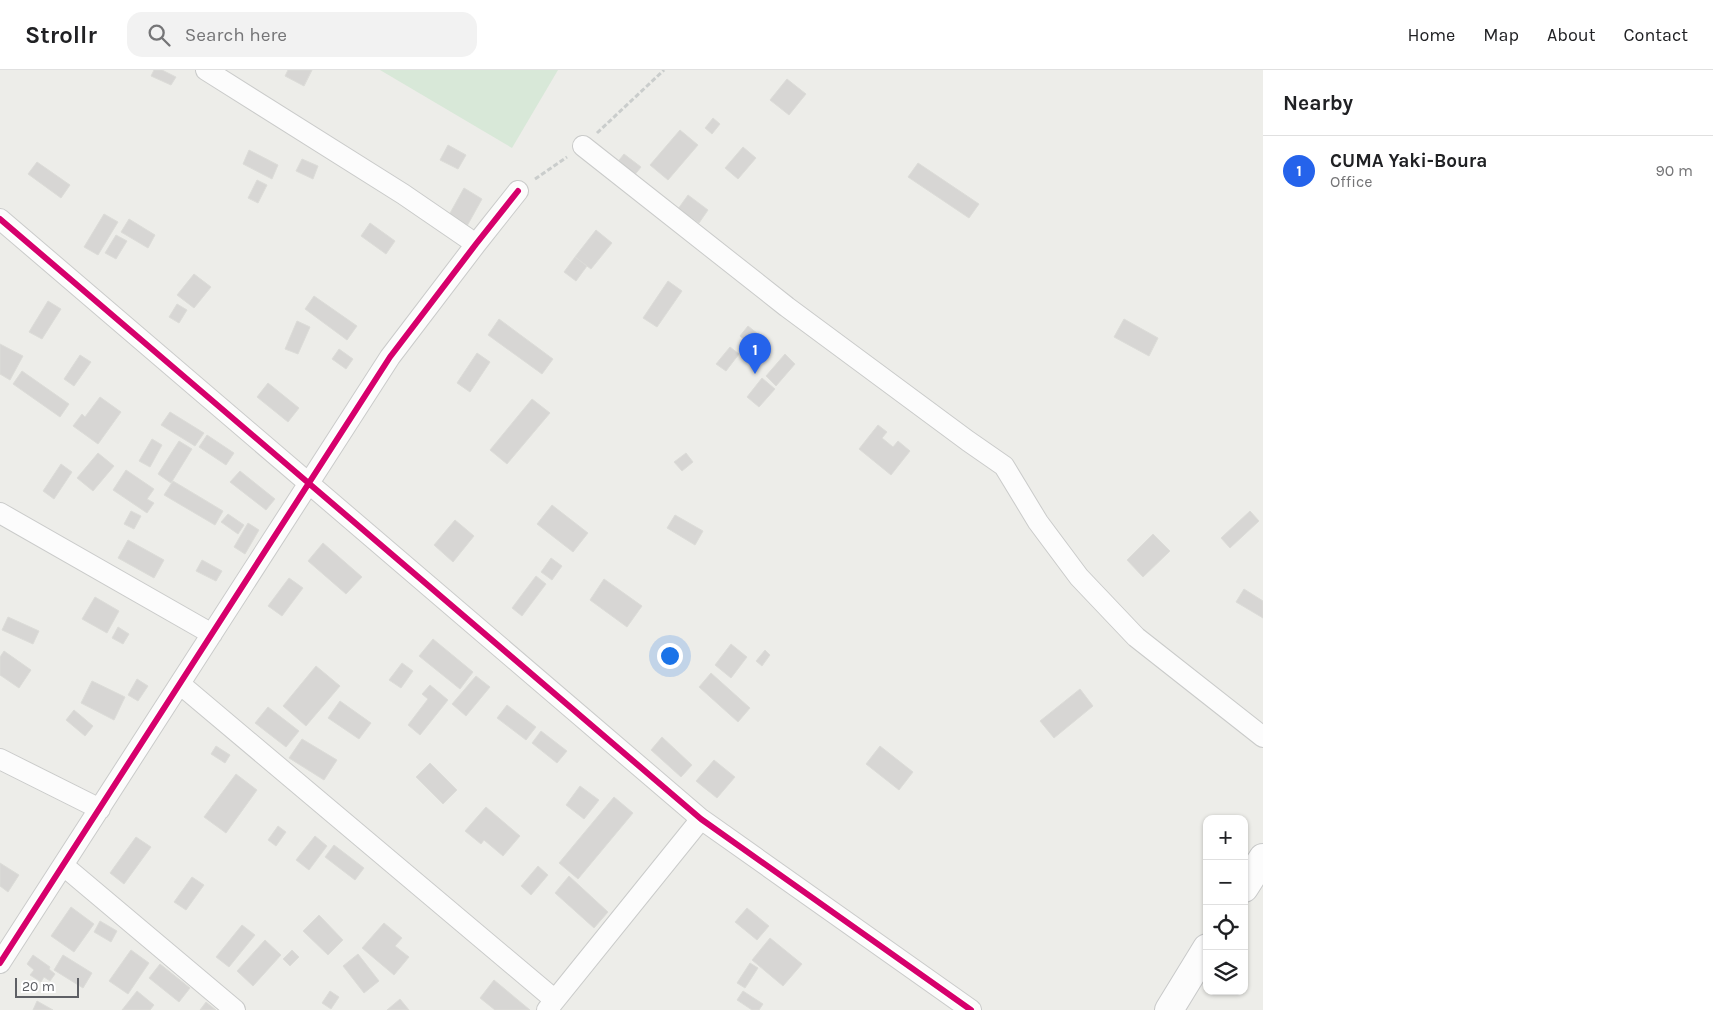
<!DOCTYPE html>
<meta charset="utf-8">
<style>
:root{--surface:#fff;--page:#f2f2f2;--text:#202124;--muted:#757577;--line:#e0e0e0;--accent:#2563eb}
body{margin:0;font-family:Karla,sans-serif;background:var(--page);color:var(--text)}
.controls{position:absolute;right:15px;bottom:15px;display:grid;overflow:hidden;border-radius:10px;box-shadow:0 1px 4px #0004}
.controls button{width:45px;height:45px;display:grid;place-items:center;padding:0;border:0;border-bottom:1px solid var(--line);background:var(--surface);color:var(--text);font:25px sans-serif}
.scale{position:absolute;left:15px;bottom:12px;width:64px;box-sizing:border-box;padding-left:5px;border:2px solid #5e6065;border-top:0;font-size:14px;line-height:18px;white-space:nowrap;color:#5e6065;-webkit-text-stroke:4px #fff;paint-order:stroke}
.you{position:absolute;left:669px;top:585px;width:18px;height:18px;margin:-12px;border:4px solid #fff;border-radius:50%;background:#1a73e8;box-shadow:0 0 0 8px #1a73e833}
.badge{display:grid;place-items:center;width:32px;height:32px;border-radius:50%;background:var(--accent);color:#fff;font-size:16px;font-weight:700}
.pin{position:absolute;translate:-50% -41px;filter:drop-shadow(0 1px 2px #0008)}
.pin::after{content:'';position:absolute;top:26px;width:18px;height:15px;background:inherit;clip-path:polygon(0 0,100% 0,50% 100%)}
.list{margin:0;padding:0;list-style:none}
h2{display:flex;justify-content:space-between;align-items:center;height:65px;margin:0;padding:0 20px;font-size:21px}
h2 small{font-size:16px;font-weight:400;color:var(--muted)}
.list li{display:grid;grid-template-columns:32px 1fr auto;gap:15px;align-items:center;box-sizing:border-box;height:70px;padding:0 20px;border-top:1px solid var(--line)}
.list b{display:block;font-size:19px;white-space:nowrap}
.list p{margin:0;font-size:16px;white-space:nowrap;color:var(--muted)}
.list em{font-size:16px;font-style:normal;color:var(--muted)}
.icon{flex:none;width:28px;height:28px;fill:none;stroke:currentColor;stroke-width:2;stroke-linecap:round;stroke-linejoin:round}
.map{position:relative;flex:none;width:1263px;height:940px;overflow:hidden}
header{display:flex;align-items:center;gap:30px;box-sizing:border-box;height:70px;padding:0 25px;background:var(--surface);border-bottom:1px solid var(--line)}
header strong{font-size:24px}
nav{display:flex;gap:28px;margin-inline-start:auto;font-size:18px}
.search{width:350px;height:45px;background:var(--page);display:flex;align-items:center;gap:12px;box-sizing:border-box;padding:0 18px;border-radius:15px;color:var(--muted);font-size:19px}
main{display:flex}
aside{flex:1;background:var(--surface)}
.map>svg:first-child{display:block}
.green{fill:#d8e8d8}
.building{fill:#d7d6d4;stroke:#dcdcd8}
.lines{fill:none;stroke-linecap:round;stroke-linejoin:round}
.street-casing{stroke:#cacbca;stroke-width:22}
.secondary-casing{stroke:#c8c9c9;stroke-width:30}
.path{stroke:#cacdcc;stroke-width:3;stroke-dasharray:5 2.5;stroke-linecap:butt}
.street{stroke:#fcfcfc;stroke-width:20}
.secondary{stroke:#fcfcfc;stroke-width:28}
.cycleway-casing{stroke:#fff;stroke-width:9}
.cycleway{stroke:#d6006c;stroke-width:6}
</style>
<header>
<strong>Strollr</strong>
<div class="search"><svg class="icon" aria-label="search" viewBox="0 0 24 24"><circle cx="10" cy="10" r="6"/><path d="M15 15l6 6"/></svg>Search here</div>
<nav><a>Home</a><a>Map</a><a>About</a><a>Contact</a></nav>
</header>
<main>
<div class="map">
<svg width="1263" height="940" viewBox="0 0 1263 940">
<rect width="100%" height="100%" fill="#edede9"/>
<path class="green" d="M380,0H558L512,78Z"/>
<path class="building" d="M154,0H162L176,7L171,15L151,6Z
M288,0H312L304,16L285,6Z
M787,9L806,24L789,45L770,30Z
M713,48L720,54L712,64L705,58Z
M680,60L698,75L668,110L650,95Z
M448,75L466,85L458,99L440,90Z
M743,77L756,88L738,109L725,98Z
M249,80L278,95L272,109L243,94Z
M624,84L641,97L633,107L616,94Z
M302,89L318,96L313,109L296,101Z
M37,92L70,115L61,128L28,104Z
M918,93L979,134L969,148L908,107Z
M257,110L267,115L258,133L248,128Z
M464,118L482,129L467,156L449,145Z
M688,125L708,140L699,153L678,139Z
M104,144L118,152L98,185L84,177Z
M129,149L155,165L148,178L121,162Z
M370,153L395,171L386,184L361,166Z
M596,160L612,173L591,199L575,187Z
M116,165L127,171L116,189L105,183Z
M575,187L587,196L576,211L564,202Z
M194,204L211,217L194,238L177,225Z
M668,211L682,221L657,257L643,248Z
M314,226L357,256L347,270L305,239Z
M48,231L61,239L42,269L29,262Z
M177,234L187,240L179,253L169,247Z
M499,249L553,289L542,304L488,265Z
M1124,249L1158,268L1149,286L1114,267Z
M297,251L310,257L298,284L285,279Z
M748,256L758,264L749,274L740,266Z
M0,274L23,286L10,310L0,304Z
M730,277L739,284L726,301L716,294Z
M339,279L353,289L346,299L332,289Z
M477,283L490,292L470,322L457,313Z
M785,284L795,294L776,316L766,306Z
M80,285L91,292L74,316L64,309Z
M22,301L69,334L60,347L13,314Z
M762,308L775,319L759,337L747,327Z
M268,313L299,338L288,352L257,327Z
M100,327L121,342L98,374L73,356L82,344L85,347Z
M532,329L550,343L507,394L490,380Z
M170,342L204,363L195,376L161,355Z
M878,355L887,362L882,368L893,377L898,371L910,381L891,405L859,379Z
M207,365L234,383L226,395L199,377Z
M152,369L162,375L150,397L139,391Z
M179,371L192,379L171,413L158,404Z
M98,383L114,396L93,421L77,408Z
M686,383L693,392L682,401L674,392Z
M61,394L72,402L54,429L43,421Z
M126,400L154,419L147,429L154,433L147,443L113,420Z
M240,401L275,429L266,440L230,412Z
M173,411L223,441L215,455L164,425Z
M552,435L588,463L573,482L537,454Z
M131,441L141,446L134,459L124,454Z
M1250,441L1259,451L1230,478L1221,468Z
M228,444L244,455L238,464L221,452Z
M675,445L703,461L695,475L667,458Z
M455,450L474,466L453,492L434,475Z
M248,453L259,460L245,484L234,477Z
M1153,464L1170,481L1143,507L1127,490Z
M128,470L164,490L154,508L118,488Z
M323,473L362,507L346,524L308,491Z
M551,488L562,496L552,510L541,502Z
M202,490L222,501L216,511L196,501Z
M536,506L546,514L522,546L512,538Z
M289,508L303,518L282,546L268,536Z
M604,509L642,536L627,557L590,530Z
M1244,519L1263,531V548L1236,532Z
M95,527L119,541L107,563L82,549Z
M8,547L39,561L33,574L2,560Z
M118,557L129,564L123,574L112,568Z
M433,569L473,602L460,619L419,586Z
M731,574L747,587L731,608L715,595Z
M765,580L770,585L762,596L756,591Z
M4,581L31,600L19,618L0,605V587Z
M402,593L413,601L401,618L389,610Z
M316,596L340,616L306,656L283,636Z
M711,603L750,638L738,652L699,617Z
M476,606L490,617L466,646L452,634Z
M137,609L148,616L138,631L128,625Z
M92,611L125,627L114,650L81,633Z
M430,615L448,630L420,665L408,655L428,629L422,624Z
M1080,619L1093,636L1054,668L1040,651Z
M340,631L371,653L359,669L328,648Z
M507,635L536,657L526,670L497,648Z
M268,637L299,661L286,677L255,653Z
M74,640L93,656L85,666L66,650Z
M541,661L567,681L557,693L532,673Z
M662,667L692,695L681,707L651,680Z
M302,669L337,690L324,710L289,688Z
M216,676L230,685L225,693L211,684Z
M880,676L913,702L899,720L866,694Z
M714,690L735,707L717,728L696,711Z
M430,693L457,720L443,734L416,707Z
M236,704L257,720L226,763L204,747Z
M580,716L599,730L584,749L566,735Z
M614,727L633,743L578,809L559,793Z
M486,737L520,766L503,786L484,770L481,774L465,761Z
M278,756L286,762L276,776L268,770Z
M315,766L327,776L309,800L296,790Z
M136,767L151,777L124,814L110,803Z
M334,775L364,798L355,810L325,787Z
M0,793L19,805L8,822L0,816Z
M538,796L548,805L531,825L521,816Z
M569,806L608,842L594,858L555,823Z
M192,807L204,815L186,840L174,832Z
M71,837L94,854L74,882L51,866Z
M747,838L769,856L757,870L735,852Z
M319,845L343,870L328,885L303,861Z
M100,851L117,861L111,872L94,862Z
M384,853L402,868L395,876L409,887L394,905L362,878Z
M242,855L255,865L229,897L216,887Z
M770,868L802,894L783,916L752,890Z
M265,870L281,885L253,916L237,901Z
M131,880L149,893L128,924L109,911Z
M292,880L299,887L290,896L283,889Z
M358,884L379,911L364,923L343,896Z
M33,885L50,897L49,899L55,904L50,911L44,907L41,912L30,905L34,900L27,894Z
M63,885L92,903L83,918L54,900Z
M750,893L758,898L745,918L737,913Z
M160,894L190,918L179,932L149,908Z
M494,910L530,940H495L480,928Z
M137,921L154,935L150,940H122Z
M330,921L339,927L331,939L322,933Z
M743,921L763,934L759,940H752L737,930Z
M400,929L409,940H387Z
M37,931L53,940H33Z
M206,932L216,940H200Z"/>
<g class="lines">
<defs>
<path id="street" d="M206,0L403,124L476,174
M583,76L787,237L968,371L1004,396L1038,452L1079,507L1136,567L1263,667
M0,149L701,749L971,940
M0,443L212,564
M180,614L555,930
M0,689L100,739
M64,796L235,940
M0,893L390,287L476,174L518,121
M547,940L701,749"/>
<path id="secondary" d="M1244,818L1263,788
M1169,940L1207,878"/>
</defs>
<use href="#street" class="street-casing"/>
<use href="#secondary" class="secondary-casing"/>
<path class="path" d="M597,63L664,0
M535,109L567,87"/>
<use href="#street" class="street"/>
<use href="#secondary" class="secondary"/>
<defs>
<path id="cycleway" d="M0,149L701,749L971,940
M0,893L390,287L476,174L518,121"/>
</defs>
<use href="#cycleway" class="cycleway-casing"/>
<use href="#cycleway" class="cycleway"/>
</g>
</svg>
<div class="controls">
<button>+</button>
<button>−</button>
<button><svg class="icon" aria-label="locate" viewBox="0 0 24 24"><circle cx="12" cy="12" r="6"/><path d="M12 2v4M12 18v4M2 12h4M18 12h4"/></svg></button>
<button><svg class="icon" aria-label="layers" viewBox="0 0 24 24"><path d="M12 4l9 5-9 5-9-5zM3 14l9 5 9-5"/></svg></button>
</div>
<div class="scale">20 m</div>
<div class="you"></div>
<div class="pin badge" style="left:755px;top:304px">1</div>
</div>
<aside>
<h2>Nearby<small></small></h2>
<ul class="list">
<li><span class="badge">1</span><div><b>CUMA Yaki-Boura</b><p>Office</p></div><em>90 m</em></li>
</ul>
</aside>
</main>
